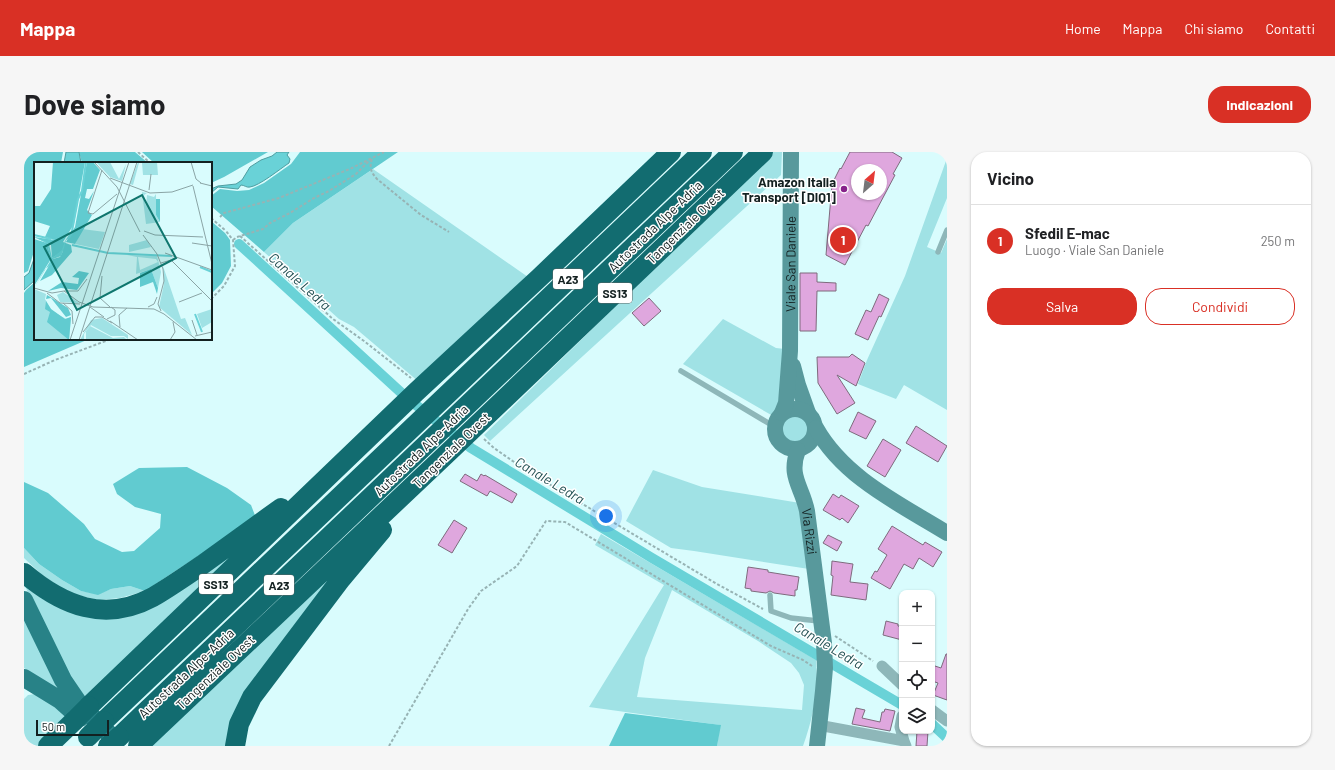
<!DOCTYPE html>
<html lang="it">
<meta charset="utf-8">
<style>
:root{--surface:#fff;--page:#f6f6f6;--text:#202124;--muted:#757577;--line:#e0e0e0;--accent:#d93025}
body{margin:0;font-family:Barlow,sans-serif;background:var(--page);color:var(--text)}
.controls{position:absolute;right:12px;bottom:12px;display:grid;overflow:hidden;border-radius:8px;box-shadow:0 1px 3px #0004}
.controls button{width:36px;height:36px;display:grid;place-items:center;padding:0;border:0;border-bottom:1px solid var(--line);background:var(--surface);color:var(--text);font:20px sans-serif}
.compass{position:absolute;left:827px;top:12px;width:36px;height:36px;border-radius:50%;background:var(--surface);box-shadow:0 1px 3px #0004;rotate:28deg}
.scale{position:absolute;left:12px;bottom:10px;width:73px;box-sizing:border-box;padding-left:4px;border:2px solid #132020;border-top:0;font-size:11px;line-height:14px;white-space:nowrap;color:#132020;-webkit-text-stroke:3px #fff;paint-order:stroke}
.you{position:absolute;left:582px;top:364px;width:14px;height:14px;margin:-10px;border:3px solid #fff;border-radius:50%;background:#1a73e8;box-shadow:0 0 0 6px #1a73e833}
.badge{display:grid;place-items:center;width:26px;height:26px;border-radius:50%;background:var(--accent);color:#fff;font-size:13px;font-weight:700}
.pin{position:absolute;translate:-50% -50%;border:2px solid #fff;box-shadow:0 1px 4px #0006}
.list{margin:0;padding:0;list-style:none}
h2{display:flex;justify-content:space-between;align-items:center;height:52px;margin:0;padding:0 16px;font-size:17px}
h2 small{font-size:13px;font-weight:400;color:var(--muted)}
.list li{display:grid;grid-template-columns:26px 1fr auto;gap:12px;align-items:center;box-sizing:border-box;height:72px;padding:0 16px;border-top:1px solid var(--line)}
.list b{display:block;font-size:15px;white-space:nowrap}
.list p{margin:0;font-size:13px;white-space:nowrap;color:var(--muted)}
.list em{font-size:13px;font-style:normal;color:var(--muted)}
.actions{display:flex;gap:8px;padding:12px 16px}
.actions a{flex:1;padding:9px 0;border:1px solid var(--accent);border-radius:16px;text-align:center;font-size:14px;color:var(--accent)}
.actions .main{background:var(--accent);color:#fff}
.icon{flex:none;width:22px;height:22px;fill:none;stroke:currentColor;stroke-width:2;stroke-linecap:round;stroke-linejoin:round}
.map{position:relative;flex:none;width:923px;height:594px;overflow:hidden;border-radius:16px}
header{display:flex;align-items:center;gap:24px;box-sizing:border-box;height:56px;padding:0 20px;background:var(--accent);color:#fff}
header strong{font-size:19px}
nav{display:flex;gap:22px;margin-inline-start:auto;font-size:14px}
.intro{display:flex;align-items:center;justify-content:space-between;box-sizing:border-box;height:96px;padding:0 24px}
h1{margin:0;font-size:28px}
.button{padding:10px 18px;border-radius:16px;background:var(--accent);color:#fff;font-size:14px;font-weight:700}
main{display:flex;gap:24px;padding:0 24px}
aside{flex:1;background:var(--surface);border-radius:16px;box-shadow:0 1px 3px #0004}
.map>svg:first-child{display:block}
.green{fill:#a0e2e5;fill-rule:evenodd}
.forest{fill:#61cbd0}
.water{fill:#69d2d7;stroke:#4f9da0}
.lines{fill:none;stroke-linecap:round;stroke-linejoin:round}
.canal{stroke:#69d2d7;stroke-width:10}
.building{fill:#dfa7de;stroke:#7e6b7d;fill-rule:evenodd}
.path{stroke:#97b3b4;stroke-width:2;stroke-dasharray:3 2;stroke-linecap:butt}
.lane{stroke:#8eb7b9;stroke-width:5.5}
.street{stroke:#8eb7b9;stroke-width:11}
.secondary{stroke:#58999c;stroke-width:16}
.primary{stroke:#288287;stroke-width:18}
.highway{stroke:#126c70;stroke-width:20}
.path-bridge{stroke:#97b3b4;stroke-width:2;stroke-dasharray:3 2;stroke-linecap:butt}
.highway-bridge{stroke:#126c70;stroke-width:20}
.poi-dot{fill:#87228a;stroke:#fff;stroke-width:1.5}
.labels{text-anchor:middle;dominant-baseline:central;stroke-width:3;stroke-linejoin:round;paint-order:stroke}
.shield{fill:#fff;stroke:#5a6363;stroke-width:1}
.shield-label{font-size:12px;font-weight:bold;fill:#132020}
.poi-label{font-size:13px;font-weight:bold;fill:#132020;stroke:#fff;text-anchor:end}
.street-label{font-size:13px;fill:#132020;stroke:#fff}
.water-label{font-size:14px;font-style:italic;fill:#1f4e51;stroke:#fff}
.inset-river{fill:none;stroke:#69d2d7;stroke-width:2}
.inset-road{fill:none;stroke:#8aa4a5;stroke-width:1}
.view{fill:#0f766e;fill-opacity:0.15;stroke:#0f766e;stroke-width:2}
.inset-edge{fill:none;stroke:#132020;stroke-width:2}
</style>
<header>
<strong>Mappa</strong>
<nav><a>Home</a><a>Mappa</a><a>Chi siamo</a><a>Contatti</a></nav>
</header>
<div class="intro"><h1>Dove siamo</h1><a class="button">Indicazioni</a></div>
<main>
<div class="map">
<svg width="923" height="594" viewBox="0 0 923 594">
<rect width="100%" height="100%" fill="#d9fcfd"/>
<path class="green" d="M749,0H758L757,23L466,289L460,283Z
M923,6V46L903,95L917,101L923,87V258L880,233L872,247L834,232L843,208L881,124Z
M349,17L504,125L395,230L330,175L315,167L240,100L269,71Z
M699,167L752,196L761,197L757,247L749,264L659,212Z
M757 278a14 14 0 1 1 28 0a14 14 0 1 1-28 0Z
M629,318L678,335L776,351L785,417L670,399L647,396L602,369Z
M246,371L62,550L40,518L0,432L7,439L19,447L75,462Z
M577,382L792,508C795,539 789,566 779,594H693L696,573L565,555L640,433L571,393ZM648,438L734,489L767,511L775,521L780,533L778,558L613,545L621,506Z
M342,387L205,594H127Z
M0,396L15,412L38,428L57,439L74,442L87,437L106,434L121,439L96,446L75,448L44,441L17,422L0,406Z
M0,466L43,544L0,516Z
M11,542L18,545L45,566L16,594H0V547L4,543Z"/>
<path class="forest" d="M0,0H39L37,11H11V96L4,119L0,121Z
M55,0H111L124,11H58Z
M118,0H244L200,25L187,31V11H130Z
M276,0H374L269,71L240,100L187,54V44L196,37L213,39L225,38L240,31L267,12Z
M187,69L201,81L206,88L207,114L198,131L187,142Z
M11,130V187H65L0,215V141L2,138Z
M163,315L203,336L227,353L232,366L121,439L106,434L87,437L74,443L57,439L38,428L15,412L0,396V330L24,341L60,372L71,387L98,400L110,399L136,376L137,362L111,355L93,342L89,332L115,316Z
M601,561L697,573L693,594H585Z"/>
<path class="water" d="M42,0H55L57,11H40Z
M253,0H265L263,3L266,7L265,11C256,17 235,34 226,35C223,36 220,33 217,33L214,37L194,35L187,41V37L194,34L212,32L218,28L226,15L237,8L248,4Z
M11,104V128L0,138V125L5,121Z"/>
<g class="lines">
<path class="canal" d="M215,92L383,246L447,296L628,406L878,553
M908,572L923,586"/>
</g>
<path class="building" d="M826,0H868L878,6L869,22L871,23L844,74L842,73L821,113L802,103L808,32L816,16L817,17ZM833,18H857V42H833Z
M776,121H793V130L812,131V139H793L792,179H776Z
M855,142L865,147L857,165L855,164L844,188L831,182L842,158L847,160Z
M625,146L637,159L620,174L608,161Z
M828,202L841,211L832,234L813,223L831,251L813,262L794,231L793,205H825Z
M834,260L852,269L842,287L825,279Z
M892,274L923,294L914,310L882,291Z
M859,287L877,298L861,325L843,314Z
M441,322L453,329L457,322L460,324L461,323L493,342L488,351L466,339L463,344L436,329Z
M809,342L815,346L817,343L835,354L824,371L818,366L816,368L799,358Z
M430,368L443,376L428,401L414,393Z
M868,374L899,393L901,390L918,400L909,415L895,406L889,417L880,412L866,437L847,426L851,419L853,420L863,403L854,397Z
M804,383L818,390L813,399L799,391Z
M808,409L829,412L826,430L844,432L842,448L807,443L809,424L807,423Z
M724,415L744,418V420L775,425L773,438H771V444L750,441L746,439L742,441L727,439V437L721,436Z
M862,469L874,472V474L878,475V488L859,483Z
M922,502H923V548L909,543L914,531L908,529V513L917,516Z
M832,556L841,558L838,566L856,570L858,560H860L861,557L871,559L866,579L828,572Z
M893,579H904L903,594H892Z"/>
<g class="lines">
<path class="path" d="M114,0L126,11
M348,7C345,16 347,20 353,27L397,63L425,80
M196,65L200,61L255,46L328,16L360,0
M216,84L309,167L340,189L387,226
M209,88L213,85L239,77L246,71L266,61L290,46L305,39L332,22L347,7
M187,147L200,134L211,114L209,88L202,79
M0,222L31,208L87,187
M460,287L470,296L503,319L693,432L739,457
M811,484L849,509
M365,594L444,457L457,439L493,414L522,369L541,370L747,494L779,508L788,514"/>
<path class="lane" d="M914,100L923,78
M657,219L751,275
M746,443L747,459L767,466L795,469"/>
<path class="street" d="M858,514L878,533
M908,558L923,569
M878,564L876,575L880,589
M794,573L880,589L882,594"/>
<g class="secondary">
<path d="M769,214L774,233L784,261"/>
<circle cx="771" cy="277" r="20"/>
<path id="s1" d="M758,261L762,251L766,199L767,0"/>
<path d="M792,276C820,326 876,352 923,381"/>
<path id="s2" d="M774,298C764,325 778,334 783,359L800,491L801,516L799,539L793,594"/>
</g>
<path class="primary" d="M0,448L39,528L54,550L86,583
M0,526L36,548L56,566"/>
<path class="highway" d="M0,421C39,454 81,471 129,445C146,435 162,424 178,413C204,394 231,375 257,356
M65,554L392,240L515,126L647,0
M80,569L678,0
M95,585L709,0
M24,594L50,569
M114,594L431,294L739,0
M211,594L215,572L228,545L317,427L358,378"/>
<path class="path-bridge" d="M187,66L202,79"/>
<path class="highway-bridge" d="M50,569L65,554
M64,585L80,569
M84,594L95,585"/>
</g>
<circle class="poi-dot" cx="820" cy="37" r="4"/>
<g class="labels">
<g class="shield">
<rect x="529" y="117" width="30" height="20" rx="3"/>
<rect x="574" y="131" width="34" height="20" rx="3"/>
<rect x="175" y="422" width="34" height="20" rx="3"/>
<rect x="240" y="423" width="30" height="20" rx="3"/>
</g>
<g class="shield-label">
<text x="544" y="127">A23</text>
<text x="591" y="141">SS13</text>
<text x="192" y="432">SS13</text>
<text x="255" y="433">A23</text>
</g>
<g class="poi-label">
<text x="812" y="30">Amazon Italia<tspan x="812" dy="15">Transport [DIQ1]</tspan></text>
</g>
<g class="street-label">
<text transform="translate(631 74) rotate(-44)">Autostrada Alpe-Adria</text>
<text transform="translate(661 74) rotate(-44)">Tangenziale Ovest</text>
<text stroke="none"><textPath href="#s1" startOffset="150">Viale San Daniele</textPath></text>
<text transform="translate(397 298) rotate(-44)">Autostrada Alpe-Adria</text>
<text transform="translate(427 298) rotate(-44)">Tangenziale Ovest</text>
<text stroke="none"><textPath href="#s2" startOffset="84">Via Rizzi</textPath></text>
<text transform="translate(191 520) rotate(-43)">Tangenziale Ovest</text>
<text transform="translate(162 521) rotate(-43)">Autostrada Alpe-Adria</text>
</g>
<g class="water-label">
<text transform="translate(276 129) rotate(42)">Canale Ledra</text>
<text transform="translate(526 328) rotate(31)">Canale Ledra</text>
<text transform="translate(805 493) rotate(31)">Canale Ledra</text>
</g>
</g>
<g transform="translate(10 10)">
<rect width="178" height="178" fill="#d9fcfd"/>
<path d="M62,0H76L85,17L92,2L88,19L76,15ZM104,0H123L124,13H109L108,1H105L99,23L96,22ZM108,30L113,31L110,33L112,44L113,33L120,35L122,32V53L126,60L112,62ZM48,67L71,70L65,87L41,82ZM113,78L117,85L95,90V83ZM93,93L123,94L127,110L124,126L117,107L102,112L103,95ZM104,95L122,97L124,100L106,108ZM129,104L147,157L151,156L158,173L125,145L130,122ZM0,127L12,132L11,137L18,149L32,157L37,155L35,178H0ZM29,130L45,141L26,140L23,133ZM178,147V160L168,166L163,152ZM68,156L94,173V177L90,174H77L57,163L50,172V178H46L57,158ZM56,164L79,176L90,175L93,178H52V169Z" fill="#a0e2e5" fill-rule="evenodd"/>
<path d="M19,0H51L40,62L29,80L37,83L38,90L18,113L6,119L19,97L26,95L29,89L18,96L17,83L0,75L21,78L11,75L16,64L0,59V44H6L17,27ZM53,0H59L66,8L59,27H53L51,36L55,37L60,29L53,48L58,53L41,82L32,80L41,65ZM122,37H126V60L122,53ZM0,77L13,81L17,97L0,124ZM117,107L124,126L123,132L119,120L106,125V111ZM45,109L55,111L43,128L27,126L14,129L28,120L44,122L45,116L38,115ZM13,133L34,146L37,153L32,155L17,136L12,137ZM12,139L17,147L31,157L37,155L35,178L13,160L16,150L11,147Z" fill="#61cbd0"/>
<path d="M38,68L39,71L36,76L32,78L30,86L27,94L19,97L17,103L11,107L0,126L17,98L13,81L0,75L11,79L15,82L18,96L28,88L31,79Z" fill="#69d2d7"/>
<path class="inset-river" d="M38,69L44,37L48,29L52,0M0,73L17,77M38,83L74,91L138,94M166,105L178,110M161,152L168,170"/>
<path class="inset-road" d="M60,0L83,25L106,70M157,0L162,17L167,21M68,8L54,51L59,52L83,32M76,16L116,31M166,21L178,24M159,24L178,102M115,28L117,12M116,31L138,30L159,23M110,69L121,73L169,75M109,73L123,92L129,107L130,119L124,142L127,149M158,81L178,84M131,91L178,108M127,101L137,98L178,139M68,114L66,136L76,145M0,126L18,131L30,129L45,140L59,145L120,147L130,152L163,178M30,129H44L53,117M13,131L26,141L46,142M145,140L168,131M29,141L38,149L39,162M56,145L70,155M114,145L120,142L123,135M73,157L81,153V148L77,145M158,158L163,173M76,159L104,178M86,165L85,153L93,146M49,170L61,155H68L78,161M161,174L178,170M36,178L95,0M45,178L103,0M136,178L141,170L139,160M140,178H159"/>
<path class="view" d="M108,33L142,96L43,148L10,85Z"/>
<rect width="178" height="178" class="inset-edge"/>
</g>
</svg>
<div class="controls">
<button>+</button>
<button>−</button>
<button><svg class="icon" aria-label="locate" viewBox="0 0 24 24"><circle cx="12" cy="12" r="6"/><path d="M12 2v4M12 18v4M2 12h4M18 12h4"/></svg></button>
<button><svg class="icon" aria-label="layers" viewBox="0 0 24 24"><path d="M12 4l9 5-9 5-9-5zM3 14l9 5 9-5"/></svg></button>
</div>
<svg class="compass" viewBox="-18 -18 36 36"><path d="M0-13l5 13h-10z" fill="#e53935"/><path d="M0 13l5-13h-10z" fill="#757577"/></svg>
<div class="scale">50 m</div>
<div class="you"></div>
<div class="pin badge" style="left:819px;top:88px">1</div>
</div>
<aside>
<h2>Vicino<small></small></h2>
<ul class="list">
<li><span class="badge">1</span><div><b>Sfedil E-mac</b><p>Luogo · Viale San Daniele</p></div><em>250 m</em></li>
</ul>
<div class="actions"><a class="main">Salva</a><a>Condividi</a></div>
</aside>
</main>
